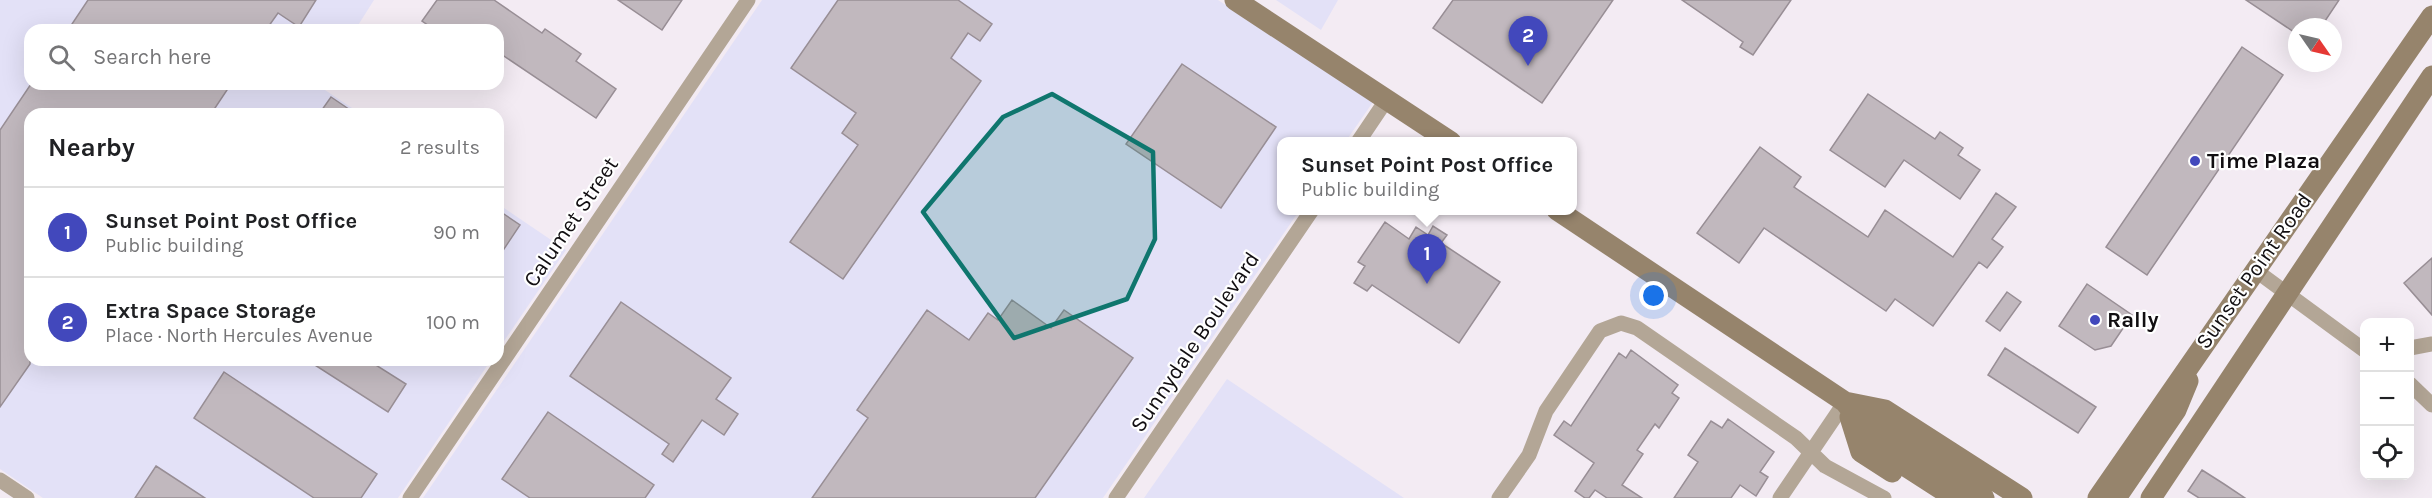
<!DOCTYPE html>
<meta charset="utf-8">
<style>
:root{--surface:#fff;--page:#f6f6f6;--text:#202124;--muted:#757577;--line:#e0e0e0;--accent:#4248bc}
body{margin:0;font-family:Karla,sans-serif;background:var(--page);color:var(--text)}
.controls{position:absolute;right:18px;bottom:18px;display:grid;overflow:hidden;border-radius:12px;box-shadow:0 6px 24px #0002}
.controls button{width:54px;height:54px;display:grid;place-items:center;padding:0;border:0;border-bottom:2px solid var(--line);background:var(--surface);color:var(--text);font:30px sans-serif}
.compass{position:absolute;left:2288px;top:18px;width:54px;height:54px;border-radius:50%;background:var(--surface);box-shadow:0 6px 24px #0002;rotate:124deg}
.you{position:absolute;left:1654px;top:296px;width:21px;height:21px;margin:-15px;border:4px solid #fff;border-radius:50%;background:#1a73e8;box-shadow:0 0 0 9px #1a73e833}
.badge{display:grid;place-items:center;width:39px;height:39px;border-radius:50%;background:var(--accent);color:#fff;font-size:20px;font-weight:700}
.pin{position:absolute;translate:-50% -50px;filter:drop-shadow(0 2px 3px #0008)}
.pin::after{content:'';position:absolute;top:32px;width:21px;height:18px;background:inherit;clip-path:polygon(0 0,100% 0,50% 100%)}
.popup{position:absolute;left:1277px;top:137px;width:300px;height:78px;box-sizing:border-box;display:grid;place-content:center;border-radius:12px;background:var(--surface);filter:drop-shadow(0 2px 4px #0005);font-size:20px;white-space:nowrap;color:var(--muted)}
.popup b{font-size:22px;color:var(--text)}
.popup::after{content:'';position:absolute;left:50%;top:100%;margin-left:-12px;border:12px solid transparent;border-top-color:var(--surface)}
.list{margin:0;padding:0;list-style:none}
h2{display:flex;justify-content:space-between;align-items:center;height:78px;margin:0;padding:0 24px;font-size:26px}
h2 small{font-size:20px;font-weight:400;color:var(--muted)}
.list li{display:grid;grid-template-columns:39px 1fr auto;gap:18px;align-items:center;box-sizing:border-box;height:90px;padding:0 24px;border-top:2px solid var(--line)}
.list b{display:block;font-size:22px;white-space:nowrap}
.list p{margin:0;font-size:20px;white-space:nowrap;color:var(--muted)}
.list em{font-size:20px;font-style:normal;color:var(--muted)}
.icon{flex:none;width:33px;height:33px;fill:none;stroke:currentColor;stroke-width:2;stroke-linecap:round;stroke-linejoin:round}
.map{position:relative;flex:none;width:2432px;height:498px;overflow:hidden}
.search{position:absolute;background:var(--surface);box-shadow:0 6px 24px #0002;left:24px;top:24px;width:480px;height:66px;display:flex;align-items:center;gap:15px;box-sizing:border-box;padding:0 21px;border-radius:18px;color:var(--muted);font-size:22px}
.panel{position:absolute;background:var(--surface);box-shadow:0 6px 24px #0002;left:24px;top:108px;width:480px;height:258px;border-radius:18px}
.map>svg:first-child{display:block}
.industrial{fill:#e3e1f7}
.building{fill:#c1b8be;stroke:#988e95;stroke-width:1.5}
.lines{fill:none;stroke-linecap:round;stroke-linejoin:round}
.street{stroke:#b3a696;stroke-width:15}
.secondary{stroke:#96846c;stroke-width:21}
.marked{fill:#0f766e;fill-opacity:0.2;stroke:#0f766e;stroke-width:4.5;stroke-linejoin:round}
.poi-dot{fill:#4248bc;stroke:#fff;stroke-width:2}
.labels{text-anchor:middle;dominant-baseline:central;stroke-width:4.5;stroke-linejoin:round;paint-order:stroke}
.poi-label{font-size:22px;font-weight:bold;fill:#110e11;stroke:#fff;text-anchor:start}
.street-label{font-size:22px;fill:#110e11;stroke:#fff}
</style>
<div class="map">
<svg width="2432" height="498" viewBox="0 0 2432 498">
<rect width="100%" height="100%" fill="#f3ebf3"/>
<path class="industrial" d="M0,0H374L355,30H30V84H320L319,86L361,114H30V360H491L398,498H43L0,469Z
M762,0H1218L1373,102L1346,141L1282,142V210L1299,211L1103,498H423Z
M1276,0H1338L1321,30Z
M498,204L566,250L498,350Z
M1227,379L1404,498H1144Z"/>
<path class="building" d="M88,0H316L299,27L278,13L266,30H68Z
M437,0H494L542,33L545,29L581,54L576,61L616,89L596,118L498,52V30H435L422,21Z
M618,0H682L662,30Z
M838,0H958L992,24L980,41L968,33L951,58L981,81L843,279L790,242L858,145L842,133L856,113L791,68Z
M1453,0H1613L1542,103L1433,28Z
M1682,0H1791L1753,55L1740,47L1743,42Z
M2246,0H2339L2321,27H2297V34Z
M2242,47L2283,75L2147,275L2106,247Z
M1182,64L1276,127L1221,208L1126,144Z
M31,84H231L211,114H30V364L0,407V130Z
M1868,94L1935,139L1940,132L1963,148L1958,155L1980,170L1960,199L1904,160L1885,187L1830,150Z
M331,97L356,114H319Z
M1760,147L1801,177L1794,187L1868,237L1885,210L1953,257L1996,193L2016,207L1992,239L2003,247L1987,268L1979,262L1933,326L1895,299L1886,311L1764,228L1739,263L1697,233Z
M498,210L520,225L498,258Z
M1385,222L1409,239L1416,227L1428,235L1433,226L1447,235L1441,243L1500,282L1459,343L1372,285L1367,291L1354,283L1365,266L1358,262Z
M2432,258V315L2404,283Z
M2087,284L2132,315L2111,346L2095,350L2059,326Z
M2007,292L2021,302L2000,331L1986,321Z
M1012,300L1051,328L1064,310L1133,358L1035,498H812L868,418L857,410L927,310L969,340L988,313L998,320Z
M621,302L731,378L716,399L738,414L724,435L702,420L673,462L662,454L669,444L570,376Z
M2005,348L2096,407L2078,433L1988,375Z
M1631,350L1678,385L1672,393L1679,398L1659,428L1655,424L1637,450L1643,454L1622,485L1642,498H1607L1595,490L1589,498H1585L1575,491L1594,463L1554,435L1564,421L1571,426L1619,353L1626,358Z
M307,360H368L406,384L388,412Z
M224,372L377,474L361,498H314L194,418Z
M548,412L654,485L645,498H530L502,479Z
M1728,419L1774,452L1760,472L1768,477L1756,496L1740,485L1731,498H1674L1698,462L1688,455L1711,421L1722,428Z
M156,466L205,498H135Z
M2202,470L2224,484L2245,498H2199L2188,491Z"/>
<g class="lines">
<path class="street" d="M1358,142L1387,99
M2255,270L2364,350
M2410,348L2432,344
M2410,384L2432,405
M0,480L27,498
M410,498L748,0
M1116,498L1312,210
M1499,498L1529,455L1546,411L1600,331L1621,323L1637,328L1796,438L1825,466L1884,498
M1780,498L1845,402"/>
<path class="secondary" d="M1235,0L1451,142
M1557,210L1845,402L1885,453L1955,498
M1845,402L1885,410L2022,498
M1850,417L1861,452L1892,472
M1868,421L1984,498
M2098,498L2432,16
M2116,498L2176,410L2188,381
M2151,498L2432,76"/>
</g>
<path class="marked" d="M1052,94L1153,152L1155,239L1127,299L1014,338L923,212L1003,117Z"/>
<g class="poi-dot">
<circle cx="2195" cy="161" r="6"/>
<circle cx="2095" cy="320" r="6"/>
</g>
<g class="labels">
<g class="poi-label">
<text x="2207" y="161">Time Plaza</text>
<text x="2107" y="320">Rally</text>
</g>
<g class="street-label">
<text transform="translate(571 222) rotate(-56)">Calumet Street</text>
<text transform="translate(2254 271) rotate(-55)">Sunset Point Road</text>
<text transform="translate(1195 342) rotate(-56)">Sunnydale Boulevard</text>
</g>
</g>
</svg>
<div class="controls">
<button>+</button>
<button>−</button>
<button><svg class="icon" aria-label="locate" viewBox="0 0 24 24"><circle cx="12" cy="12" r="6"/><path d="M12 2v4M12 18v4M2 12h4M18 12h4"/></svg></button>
</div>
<svg class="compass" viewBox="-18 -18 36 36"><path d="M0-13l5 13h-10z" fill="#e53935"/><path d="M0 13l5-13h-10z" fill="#757577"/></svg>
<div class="you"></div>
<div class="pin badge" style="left:1427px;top:284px">1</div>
<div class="popup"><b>Sunset Point Post Office</b>Public building</div>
<div class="pin badge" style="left:1528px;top:66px">2</div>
<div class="search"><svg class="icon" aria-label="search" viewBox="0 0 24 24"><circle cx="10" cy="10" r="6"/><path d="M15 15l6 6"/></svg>Search here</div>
<section class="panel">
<h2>Nearby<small>2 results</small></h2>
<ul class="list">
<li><span class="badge">1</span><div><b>Sunset Point Post Office</b><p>Public building</p></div><em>90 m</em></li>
<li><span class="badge">2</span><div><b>Extra Space Storage</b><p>Place · North Hercules Avenue</p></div><em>100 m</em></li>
</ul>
</section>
</div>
